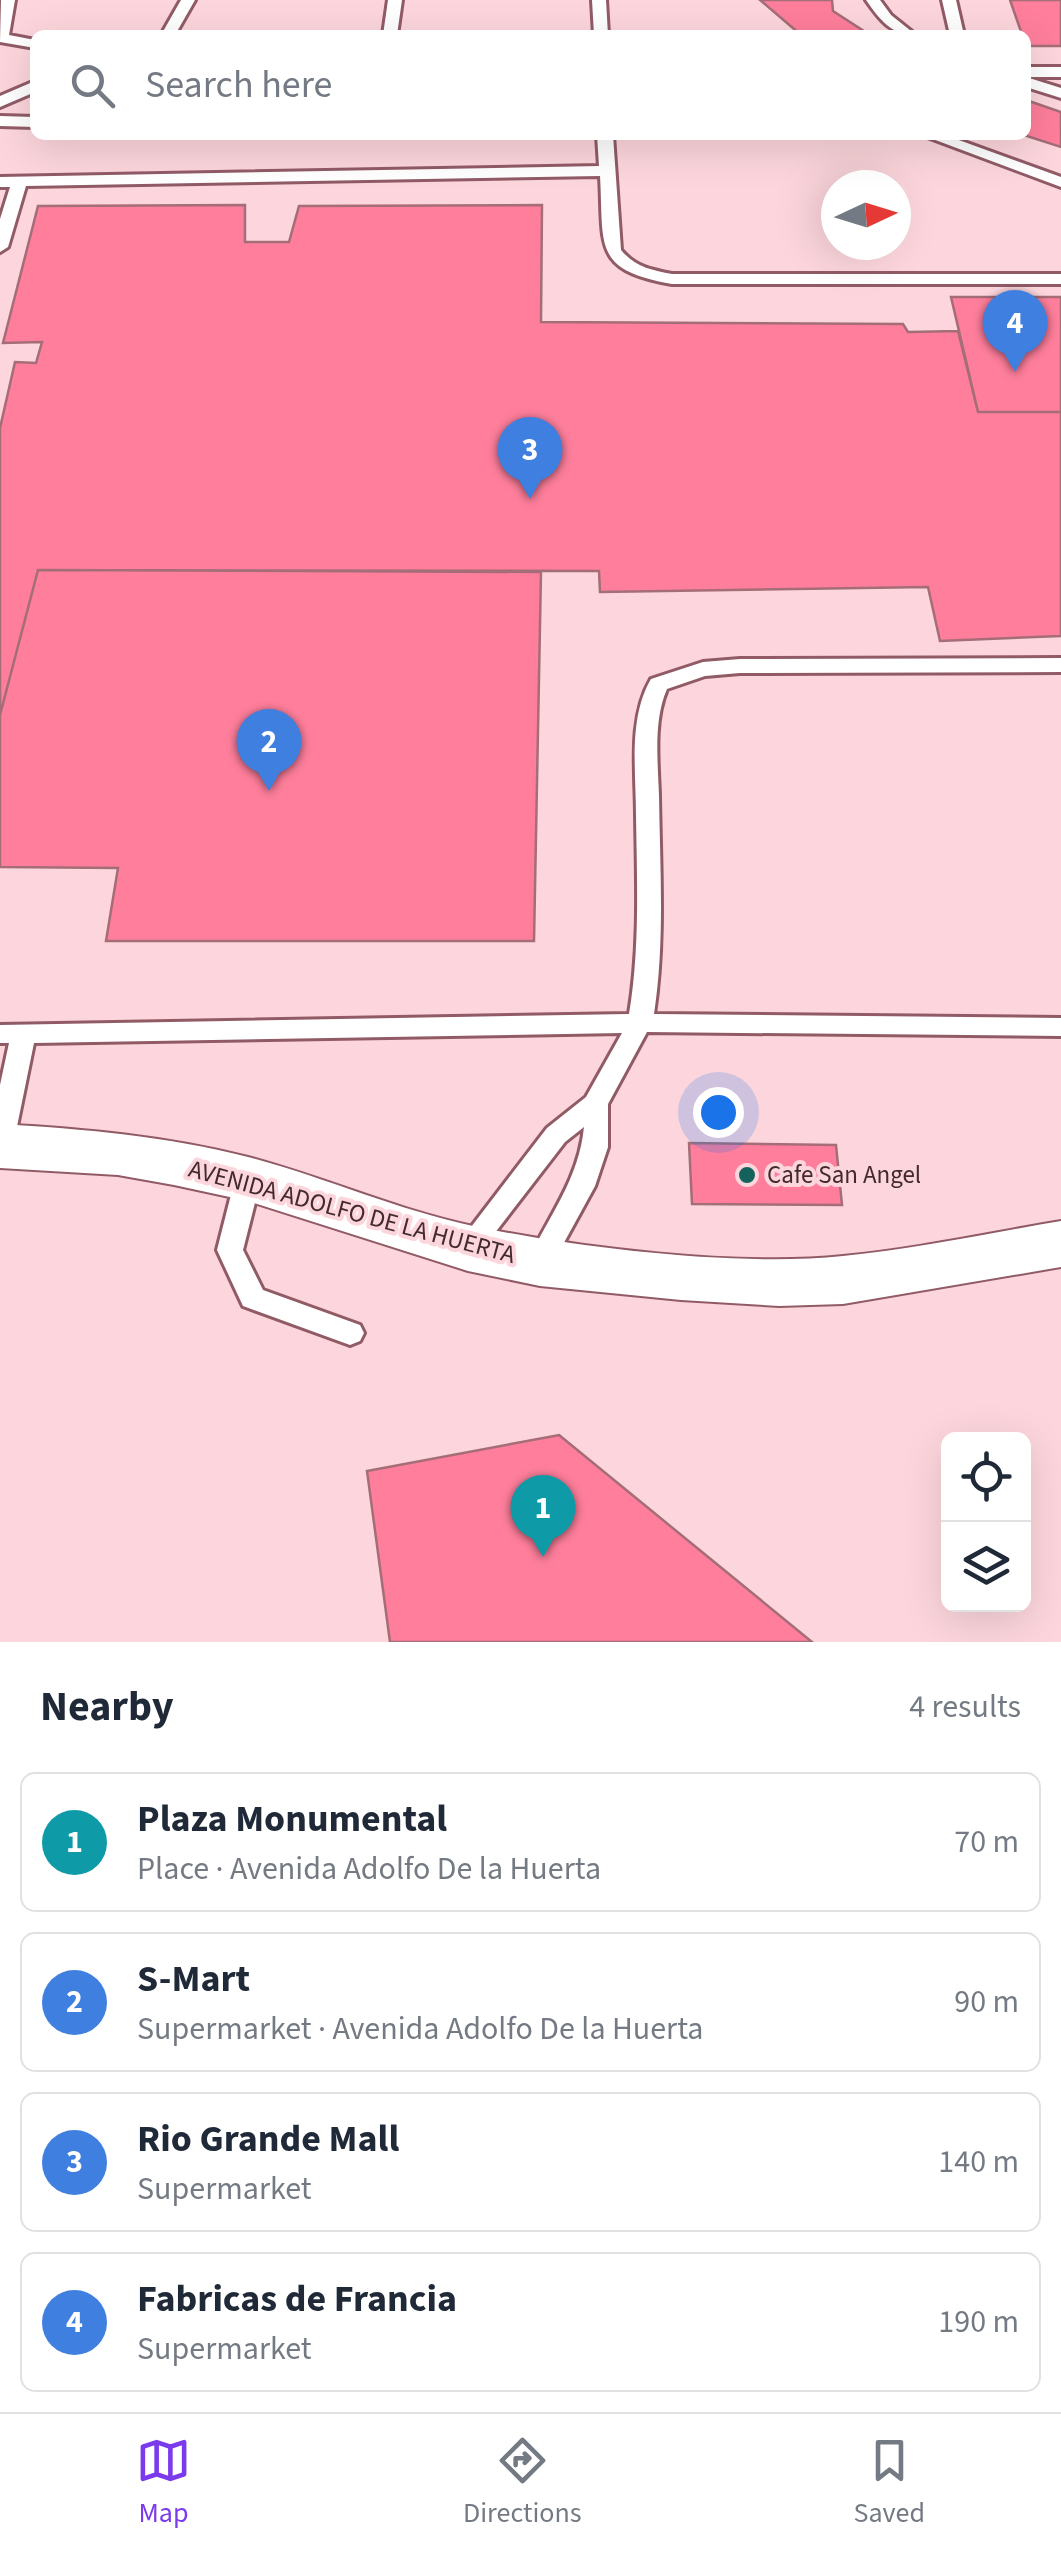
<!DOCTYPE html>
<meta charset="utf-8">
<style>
:root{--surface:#fff;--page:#f6f6f7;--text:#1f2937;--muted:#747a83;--line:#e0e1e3;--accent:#7c3aed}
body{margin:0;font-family:"Source Sans 3",sans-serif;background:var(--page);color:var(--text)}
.controls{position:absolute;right:30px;bottom:30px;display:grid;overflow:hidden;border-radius:15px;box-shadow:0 10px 40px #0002}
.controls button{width:90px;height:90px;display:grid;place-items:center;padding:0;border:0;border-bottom:2px solid var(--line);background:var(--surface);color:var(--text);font:50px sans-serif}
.compass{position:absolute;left:821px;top:170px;width:90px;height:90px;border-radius:50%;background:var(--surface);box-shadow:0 10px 40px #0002;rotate:86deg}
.you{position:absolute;left:718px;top:1112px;width:35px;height:35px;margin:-25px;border:8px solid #fff;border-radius:50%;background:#1a73e8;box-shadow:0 0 0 15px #1a73e833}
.badge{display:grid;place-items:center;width:65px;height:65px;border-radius:50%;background:var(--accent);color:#fff;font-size:32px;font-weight:700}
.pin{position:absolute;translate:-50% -82px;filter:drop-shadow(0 2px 5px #0008)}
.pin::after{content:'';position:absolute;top:52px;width:35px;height:30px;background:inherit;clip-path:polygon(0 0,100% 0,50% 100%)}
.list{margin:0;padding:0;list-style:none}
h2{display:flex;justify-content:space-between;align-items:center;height:130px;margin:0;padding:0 40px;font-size:42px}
h2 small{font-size:32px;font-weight:400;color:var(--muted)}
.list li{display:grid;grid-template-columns:65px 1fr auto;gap:30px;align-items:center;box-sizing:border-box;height:140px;margin:0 20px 20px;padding:0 20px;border:2px solid var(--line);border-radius:15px}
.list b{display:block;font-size:38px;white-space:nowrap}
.list p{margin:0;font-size:32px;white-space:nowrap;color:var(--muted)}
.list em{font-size:32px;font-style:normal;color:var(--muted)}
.icon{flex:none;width:55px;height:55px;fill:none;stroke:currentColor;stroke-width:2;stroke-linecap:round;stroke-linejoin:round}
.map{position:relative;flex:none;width:1061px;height:1642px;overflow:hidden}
.search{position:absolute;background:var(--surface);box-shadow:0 10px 40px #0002;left:30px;right:30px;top:30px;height:110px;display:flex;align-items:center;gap:25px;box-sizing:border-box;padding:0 35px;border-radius:15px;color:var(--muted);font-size:38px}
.sheet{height:770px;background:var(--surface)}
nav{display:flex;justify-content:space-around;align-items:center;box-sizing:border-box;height:140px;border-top:2px solid var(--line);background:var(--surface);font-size:28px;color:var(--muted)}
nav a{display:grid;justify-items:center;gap:5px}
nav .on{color:var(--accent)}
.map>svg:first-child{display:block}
.building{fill:#fe7e9b;stroke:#a46d77;stroke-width:2.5}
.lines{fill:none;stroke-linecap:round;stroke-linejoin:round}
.lane-casing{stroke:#915b66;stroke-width:6}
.street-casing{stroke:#915b66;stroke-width:4}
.lane{fill:#fff;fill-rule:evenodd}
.street{fill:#fff;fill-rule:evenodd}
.poi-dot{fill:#14625c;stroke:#fcd6dc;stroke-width:4}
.labels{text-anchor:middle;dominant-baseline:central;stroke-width:8;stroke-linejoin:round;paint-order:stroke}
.poi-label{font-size:25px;fill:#422a2e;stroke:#fcd6dc;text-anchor:start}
.street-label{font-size:25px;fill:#422a2e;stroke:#fcd6dc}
</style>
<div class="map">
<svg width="1061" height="1642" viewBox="0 0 1061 1642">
<rect width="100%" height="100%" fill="#fcd6dc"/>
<path class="building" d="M760,0H832L833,11L870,35H801Z
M1010,0H1061V46H1026Z
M1026,100L1061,112V147L1024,135Z
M245,205V242H289L299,206L542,205L541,322L903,324L908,332L958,331L978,412H1061V636L940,641L928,587L600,592L599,571L38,570L0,715V428L15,362L36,363L42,342L3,343L38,206Z
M951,297H1061V412H978Z
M38,570L541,572L534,941H106L118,868L0,867V715Z
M689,1143L836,1145L842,1205L692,1204Z
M559,1435L812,1642H390L367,1471Z"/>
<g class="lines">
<defs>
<path id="lane" d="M1,0H15L9,35L35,40V48L0,42Z
M181,0H195L175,35H161Z
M388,0H402L397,35H383Z
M592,0H606L608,35H594Z
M866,0H880L891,15L916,35C891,35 880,20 866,0Z
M942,0H956L964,35H950Z
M1026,67H1061V77H1026Z
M1026,77L1061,88V98L1026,87Z
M35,81V92L0,107V96Z
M0,116L35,117V127L0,126Z
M597,135H613L621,250C635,267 651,270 672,274H1061V284H672C592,270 604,246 600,176L26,186L8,247L0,252V219L10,187H0V177L599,166Z
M922,135H945L1061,177V187Z
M1061,658V672L740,673L705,676L667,689C653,721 658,762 659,796C660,869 665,942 654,1014L1061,1018V1036L647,1032L608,1104V1147L595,1186L549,1270L540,1273L531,1270L527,1262C549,1216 579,1179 584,1127L565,1142L477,1256L468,1259L459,1256L455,1248L547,1128L586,1097L622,1033L34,1043L13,1146L9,1153L0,1156V1085L9,1043H0V1025L629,1014C640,948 637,882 636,815C636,771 628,718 651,679L703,662L740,659Z
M248,1169L257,1172L261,1179L243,1250L263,1290L360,1325L364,1333L360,1341L350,1345L243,1306L217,1250L235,1179L239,1172Z"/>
<path id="street" d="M0,1124C84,1129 166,1136 248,1157C324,1177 397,1210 473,1226C579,1248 737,1267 843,1256C916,1249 989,1233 1061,1221V1267L843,1304L779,1306L681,1300L540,1286L468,1271L248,1201L174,1185L118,1175L0,1168Z"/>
</defs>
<use href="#lane" class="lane-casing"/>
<use href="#street" class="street-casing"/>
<use href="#lane" class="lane"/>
<use href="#street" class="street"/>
</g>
<circle class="poi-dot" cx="747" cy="1175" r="10"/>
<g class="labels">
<g class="poi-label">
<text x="767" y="1175">Cafe San Angel</text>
</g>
<g class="street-label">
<text transform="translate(352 1212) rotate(15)">AVENIDA ADOLFO DE LA HUERTA</text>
</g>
</g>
</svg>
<div class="controls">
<button><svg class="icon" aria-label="locate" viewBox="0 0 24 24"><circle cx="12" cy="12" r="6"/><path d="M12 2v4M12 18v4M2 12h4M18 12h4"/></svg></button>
<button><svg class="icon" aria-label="layers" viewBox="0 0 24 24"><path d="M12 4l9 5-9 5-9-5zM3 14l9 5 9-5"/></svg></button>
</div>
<svg class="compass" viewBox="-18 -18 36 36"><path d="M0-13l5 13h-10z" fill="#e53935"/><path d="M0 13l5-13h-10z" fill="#747a83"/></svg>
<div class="you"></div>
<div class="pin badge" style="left:543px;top:1557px;background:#0f9aa8">1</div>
<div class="pin badge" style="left:269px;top:791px;background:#3f7fe0">2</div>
<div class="pin badge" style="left:530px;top:499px;background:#3f7fe0">3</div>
<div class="pin badge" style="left:1015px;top:372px;background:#3f7fe0">4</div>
<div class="search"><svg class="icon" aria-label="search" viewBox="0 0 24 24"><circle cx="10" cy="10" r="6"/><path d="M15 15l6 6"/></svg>Search here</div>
</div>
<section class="sheet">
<h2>Nearby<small>4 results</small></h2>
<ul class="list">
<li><span class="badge" style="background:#0f9aa8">1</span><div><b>Plaza Monumental</b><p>Place · Avenida Adolfo De la Huerta</p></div><em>70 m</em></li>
<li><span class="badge" style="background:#3f7fe0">2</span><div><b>S-Mart</b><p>Supermarket · Avenida Adolfo De la Huerta</p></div><em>90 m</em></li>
<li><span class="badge" style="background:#3f7fe0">3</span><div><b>Rio Grande Mall</b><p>Supermarket</p></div><em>140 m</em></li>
<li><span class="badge" style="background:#3f7fe0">4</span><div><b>Fabricas de Francia</b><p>Supermarket</p></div><em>190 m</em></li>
</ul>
</section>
<nav>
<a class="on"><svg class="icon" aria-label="map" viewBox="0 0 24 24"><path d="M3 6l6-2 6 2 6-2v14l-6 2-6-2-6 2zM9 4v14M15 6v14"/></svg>Map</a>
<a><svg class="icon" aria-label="directions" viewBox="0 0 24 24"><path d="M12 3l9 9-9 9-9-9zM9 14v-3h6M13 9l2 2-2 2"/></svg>Directions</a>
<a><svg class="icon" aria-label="saved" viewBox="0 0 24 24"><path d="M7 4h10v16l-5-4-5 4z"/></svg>Saved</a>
</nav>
